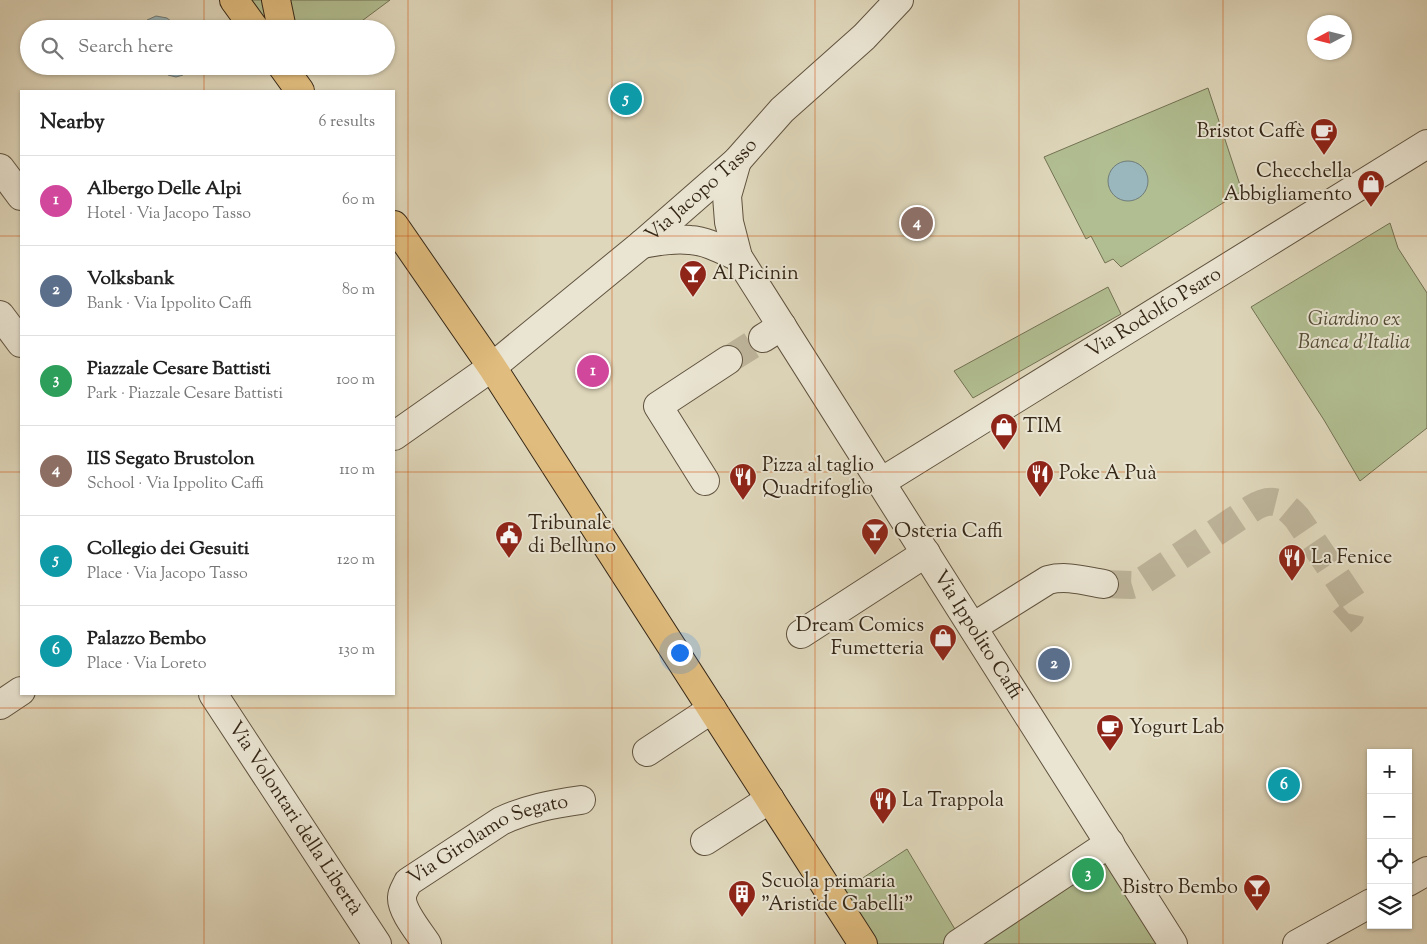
<!DOCTYPE html>
<meta charset="utf-8">
<style>
:root{--surface:#fff;--page:#f6f6f6;--text:#222;--muted:#767676;--line:#e0e0e0;--accent:#0f766e}
body{margin:0;font-family:"Sorts Mill Goudy",serif;background:var(--page);color:var(--text)}
.controls{position:absolute;right:15px;bottom:15px;display:grid;overflow:hidden;border-radius:0px;box-shadow:0 1px 4px #0004}
.controls button{width:45px;height:45px;display:grid;place-items:center;padding:0;border:0;border-bottom:1px solid var(--line);background:var(--surface);color:var(--text);font:25px sans-serif}
.compass{position:absolute;left:1307px;top:15px;width:45px;height:45px;border-radius:50%;background:var(--surface);box-shadow:0 1px 4px #0004;rotate:263deg}
.you{position:absolute;left:679px;top:652px;width:18px;height:18px;margin:-12px;border:4px solid #fff;border-radius:50%;background:#1a73e8;box-shadow:0 0 0 8px #1a73e833}
.badge{display:grid;place-items:center;width:32px;height:32px;border-radius:50%;background:var(--accent);color:#fff;font-size:16px;font-weight:700}
.pin{position:absolute;translate:-50% -50%;border:2px solid #fff;box-shadow:0 1px 5px #0006}
.list{margin:0;padding:0;list-style:none}
h2{display:flex;justify-content:space-between;align-items:center;height:65px;margin:0;padding:0 20px;font-size:21px}
h2 small{font-size:16px;font-weight:400;color:var(--muted)}
.list li{display:grid;grid-template-columns:32px 1fr auto;gap:15px;align-items:center;box-sizing:border-box;height:90px;padding:0 20px;border-top:1px solid var(--line)}
.list b{display:block;font-size:19px;white-space:nowrap}
.list p{margin:0;font-size:16px;white-space:nowrap;color:var(--muted)}
.list em{font-size:16px;font-style:normal;color:var(--muted)}
.icon{flex:none;width:28px;height:28px;fill:none;stroke:currentColor;stroke-width:2;stroke-linecap:round;stroke-linejoin:round}
.map{position:relative;flex:none;width:1427px;height:944px;overflow:hidden}
.search{position:absolute;background:var(--surface);box-shadow:0 1px 4px #0004;left:20px;top:20px;width:375px;height:55px;display:flex;align-items:center;gap:12px;box-sizing:border-box;padding:0 18px;border-radius:28px;color:var(--muted);font-size:19px}
.panel{position:absolute;background:var(--surface);box-shadow:0 1px 4px #0004;left:20px;top:90px;width:375px;height:605px;border-radius:0px}
.map>svg:first-child{display:block}
.green{fill:#b1be91;stroke:#737254}
.water{fill:#99b7bc;stroke:#717d7a}
.lines{fill:none;stroke-linecap:round;stroke-linejoin:round}
.minor-tunnel{stroke:#bdb49a;stroke-width:28;stroke-dasharray:28 14;stroke-linecap:butt}
.minor-casing{stroke:#60533f;stroke-width:30}
.major-casing{stroke:#352716;stroke-width:30}
.minor{stroke:#eae5d3;stroke-width:28}
.major{stroke:#e0bc7e;stroke-width:28}
.grid{fill:none;stroke:#cd520e;stroke-width:1;stroke-opacity:0.55}
.labels{text-anchor:middle;dominant-baseline:central;stroke-width:4;stroke-linejoin:round;paint-order:stroke}
.poi-label{font-size:20px;fill:#352716;stroke:#eae5d3;text-anchor:start}
.street-label{font-size:20px;fill:#352716;stroke:#eae5d3}
.park-label{font-size:20px;font-style:italic;fill:#544d35;stroke:#eae5d3}
</style>
<div class="map">
<svg width="1427" height="944" viewBox="0 0 1427 944">
<rect width="100%" height="100%" fill="#dfd7bb"/>
<filter id="stains"><feTurbulence type="fractalNoise" baseFrequency=".004" numOctaves="4"/><feColorMatrix values="0 0 0 0 .2 0 0 0 0 .09 0 0 0 0 .02 0 0 0 .5 -.17"/></filter>
<radialGradient id="worn" r=".72"><stop offset=".6" stop-color="#630" stop-opacity="0"/><stop offset="1" stop-color="#630" stop-opacity=".3"/></radialGradient>
<path class="green" d="M228,0H390L351,29H249Z
M1208,88L1242,191L1121,267L1113,259L1105,263L1091,236L1086,239L1044,157Z
M1390,223L1398,248L1427,293V428L1360,481L1324,420L1251,307Z
M1108,287L1121,314L973,398L954,371Z
M1102,843L1167,944H857L829,900L907,849L959,936Z"/>
<path class="water" d="M156,16L167,18L181,29H142L147,20Z
M164,66H188L183,75L176,77L168,75Z
M1108 181a20 20 0 1 1 40 0a20 20 0 1 1-40 0Z"/>
<g class="lines">
<path class="minor-tunnel" d="M728,360L763,338
M1104,584L1131,585L1141,582L1251,509C1271,496 1282,501 1297,518L1353,601L1350,615L1342,622"/>
<defs>
<g id="minor">
<path id="s1" d="M737,161L727,196L729,222L738,257L1173,944"/>
<path d="M0,168L21,196"/>
<path d="M642,244C657,241 674,238 690,240C707,241 723,250 738,257"/>
<path d="M0,315L21,343"/>
<path d="M763,338L782,326"/>
<path id="s2" d="M394,436L492,367L642,244L737,161L782,110L864,37L899,0"/>
<path d="M705,481L658,406L728,360"/>
<path id="s3" d="M881,482L1427,144"/>
<path d="M973,627L1048,580C1067,575 1085,581 1104,584"/>
<path d="M801,634L926,553"/>
<path id="s4" d="M213,694L377,944"/>
<path d="M0,705L21,691"/>
<path d="M647,752L712,709"/>
<path d="M705,841L770,799"/>
<path d="M1408,882L1427,871"/>
<path id="s5" d="M427,944C420,933 401,911 402,897C402,892 406,887 408,882L501,821C527,809 552,804 581,800"/>
<path d="M958,944L1110,843"/>
<path d="M1297,944L1371,903"/>
</g>
<path id="major" d="M234,0L255,29
M276,0L282,29
M282,66L300,91
M394,225L492,367L863,944"/>
</defs>
<use href="#minor" class="minor-casing"/>
<use href="#major" class="major-casing"/>
<use href="#minor" class="minor"/>
<use href="#major" class="major"/>
</g>
<path class="grid" d="M204,0V29M408,0V944M612,0V944M815,0V944M1019,0V944M1223,0V944M204,66V91M0,236H21M394,236H1427M0,472H21M394,472H1427M204,694V944M0,708H1427"/>
<defs>
<symbol id="cafe-pin" viewBox="-11 -11 22 30"><path d="M0 17L-7.5 6A9.5 9.5 0 1 1 7.5 6Z" fill="#8f2418" stroke="#eae5d3"/><path d="M-5.5-4.5H6V0H3Q3 3.5 0 3.5H-2.5Q-5.5 3.5-5.5 0ZM3-3.2v2h1.7v-2ZM-6 4.5H4V6H-6Z" fill="#fff"/></symbol>
<symbol id="shop-pin" viewBox="-11 -11 22 30"><path d="M0 17L-7.5 6A9.5 9.5 0 1 1 7.5 6Z" fill="#8f2418" stroke="#eae5d3"/><path d="M-5-2.5h2.3a2.7 3.5 0 0 1 5.4 0H5L5.5 6h-11ZM-1.5-2.5h3a1.5 2.3 0 0 0-3 0Z" fill="#fff"/></symbol>
<symbol id="bar-pin" viewBox="-11 -11 22 30"><path d="M0 17L-7.5 6A9.5 9.5 0 1 1 7.5 6Z" fill="#8f2418" stroke="#eae5d3"/><path d="M-6-5H6L.8 .8V4.5H3.5V6h-7V4.5H-.8V.8Z" fill="#fff"/></symbol>
<symbol id="restaurant-pin" viewBox="-11 -11 22 30"><path d="M0 17L-7.5 6A9.5 9.5 0 1 1 7.5 6Z" fill="#8f2418" stroke="#eae5d3"/><path d="M-5-6h1v4h1v-4h1v4h1v-4h1v5L-1.5 .5V6h-2V.5L-5-1ZM5-6V6H3V1.5H1.5Q1.5-4 5-6Z" fill="#fff"/></symbol>
<symbol id="civic-pin" viewBox="-11 -11 22 30"><path d="M0 17L-7.5 6A9.5 9.5 0 1 1 7.5 6Z" fill="#8f2418" stroke="#eae5d3"/><path d="M-.6-6.5H3V-4.5H.6V-3L4-1V1h2V6H-6V1h2V-1L-.6-3ZM-1.2 2.5V6h2.4V2.5Z" fill="#fff"/></symbol>
<symbol id="building-pin" viewBox="-11 -11 22 30"><path d="M0 17L-7.5 6A9.5 9.5 0 1 1 7.5 6Z" fill="#8f2418" stroke="#eae5d3"/><path d="M-4-6H4V6H1V3H-1V6H-4ZM-2.5-4.3h1.7v1.8h-1.7ZM.8-4.3h1.7v1.8H.8ZM-2.5-1h1.7V.8h-1.7ZM.8-1h1.7V.8H.8Z" fill="#fff"/></symbol>
</defs>
<g fill-rule="evenodd">
<use href="#cafe-pin" x="1308" y="116" width="32" height="43"/>
<use href="#shop-pin" x="1355" y="168" width="32" height="43"/>
<use href="#bar-pin" x="677" y="258" width="32" height="43"/>
<use href="#shop-pin" x="988" y="411" width="32" height="43"/>
<use href="#restaurant-pin" x="1024" y="458" width="32" height="43"/>
<use href="#restaurant-pin" x="727" y="461" width="32" height="43"/>
<use href="#bar-pin" x="859" y="516" width="32" height="43"/>
<use href="#civic-pin" x="493" y="519" width="32" height="43"/>
<use href="#restaurant-pin" x="1276" y="542" width="32" height="43"/>
<use href="#shop-pin" x="927" y="622" width="32" height="43"/>
<use href="#cafe-pin" x="1094" y="712" width="32" height="43"/>
<use href="#restaurant-pin" x="867" y="785" width="32" height="43"/>
<use href="#bar-pin" x="1241" y="872" width="32" height="43"/>
<use href="#building-pin" x="726" y="878" width="32" height="43"/>
</g>
<g class="labels">
<g class="poi-label">
<text x="1305" y="132" text-anchor="end">Bristot Caffè</text>
<text x="1352" y="172" text-anchor="end">Checchella<tspan x="1352" dy="23">Abbigliamento</tspan></text>
<text x="712" y="274">Al Picinin</text>
<text x="1023" y="427">TIM</text>
<text x="762" y="466">Pizza al taglio<tspan x="762" dy="23">Quadrifoglio</tspan></text>
<text x="1059" y="474">Poke A Puà</text>
<text x="528" y="524">Tribunale<tspan x="528" dy="23">di Belluno</tspan></text>
<text x="894" y="532">Osteria Caffi</text>
<text x="1311" y="558">La Fenice</text>
<text x="924" y="626" text-anchor="end">Dream Comics<tspan x="924" dy="23">Fumetteria</tspan></text>
<text x="1129" y="728">Yogurt Lab</text>
<text x="902" y="801">La Trappola</text>
<text x="761" y="882">Scuola primaria<tspan x="761" dy="23">"Aristide Gabelli"</tspan></text>
<text x="1238" y="888" text-anchor="end">Bistro Bembo</text>
</g>
<g class="street-label">
<text stroke="none"><textPath href="#s2" startOffset="394">Via Jacopo Tasso</textPath></text>
<text stroke="none"><textPath href="#s3" startOffset="321">Via Rodolfo Psaro</textPath></text>
<text stroke="none"><textPath href="#s1" startOffset="546">Via Ippolito Caffi</textPath></text>
<text stroke="none"><textPath href="#s4" startOffset="149">Via Volontari della Libertà</textPath></text>
<text stroke="none"><textPath href="#s5" startOffset="162">Via Girolamo Segato</textPath></text>
</g>
<g class="park-label">
<text x="1354" y="320">Giardino ex<tspan x="1354" dy="23">Banca d'Italia</tspan></text>
</g>
</g>
<rect width="100%" height="100%" filter="url(#stains)"/>
<rect width="100%" height="100%" fill="url(#worn)"/>
</svg>
<div class="controls">
<button>+</button>
<button>−</button>
<button><svg class="icon" aria-label="locate" viewBox="0 0 24 24"><circle cx="12" cy="12" r="6"/><path d="M12 2v4M12 18v4M2 12h4M18 12h4"/></svg></button>
<button><svg class="icon" aria-label="layers" viewBox="0 0 24 24"><path d="M12 4l9 5-9 5-9-5zM3 14l9 5 9-5"/></svg></button>
</div>
<svg class="compass" viewBox="-18 -18 36 36"><path d="M0-13l5 13h-10z" fill="#e53935"/><path d="M0 13l5-13h-10z" fill="#767676"/></svg>
<div class="you"></div>
<div class="pin badge" style="left:593px;top:371px;background:#d1479c">1</div>
<div class="pin badge" style="left:1054px;top:664px;background:#5c6f8a">2</div>
<div class="pin badge" style="left:1088px;top:874px;background:#2e9e5b">3</div>
<div class="pin badge" style="left:917px;top:223px;background:#8d6e63">4</div>
<div class="pin badge" style="left:626px;top:99px;background:#0f9aa8">5</div>
<div class="pin badge" style="left:1284px;top:785px;background:#0f9aa8">6</div>
<div class="search"><svg class="icon" aria-label="search" viewBox="0 0 24 24"><circle cx="10" cy="10" r="6"/><path d="M15 15l6 6"/></svg>Search here</div>
<section class="panel">
<h2>Nearby<small>6 results</small></h2>
<ul class="list">
<li><span class="badge" style="background:#d1479c">1</span><div><b>Albergo Delle Alpi</b><p>Hotel · Via Jacopo Tasso</p></div><em>60 m</em></li>
<li><span class="badge" style="background:#5c6f8a">2</span><div><b>Volksbank</b><p>Bank · Via Ippolito Caffi</p></div><em>80 m</em></li>
<li><span class="badge" style="background:#2e9e5b">3</span><div><b>Piazzale Cesare Battisti</b><p>Park · Piazzale Cesare Battisti</p></div><em>100 m</em></li>
<li><span class="badge" style="background:#8d6e63">4</span><div><b>IIS Segato Brustolon</b><p>School · Via Ippolito Caffi</p></div><em>110 m</em></li>
<li><span class="badge" style="background:#0f9aa8">5</span><div><b>Collegio dei Gesuiti</b><p>Place · Via Jacopo Tasso</p></div><em>120 m</em></li>
<li><span class="badge" style="background:#0f9aa8">6</span><div><b>Palazzo Bembo</b><p>Place · Via Loreto</p></div><em>130 m</em></li>
</ul>
</section>
</div>
